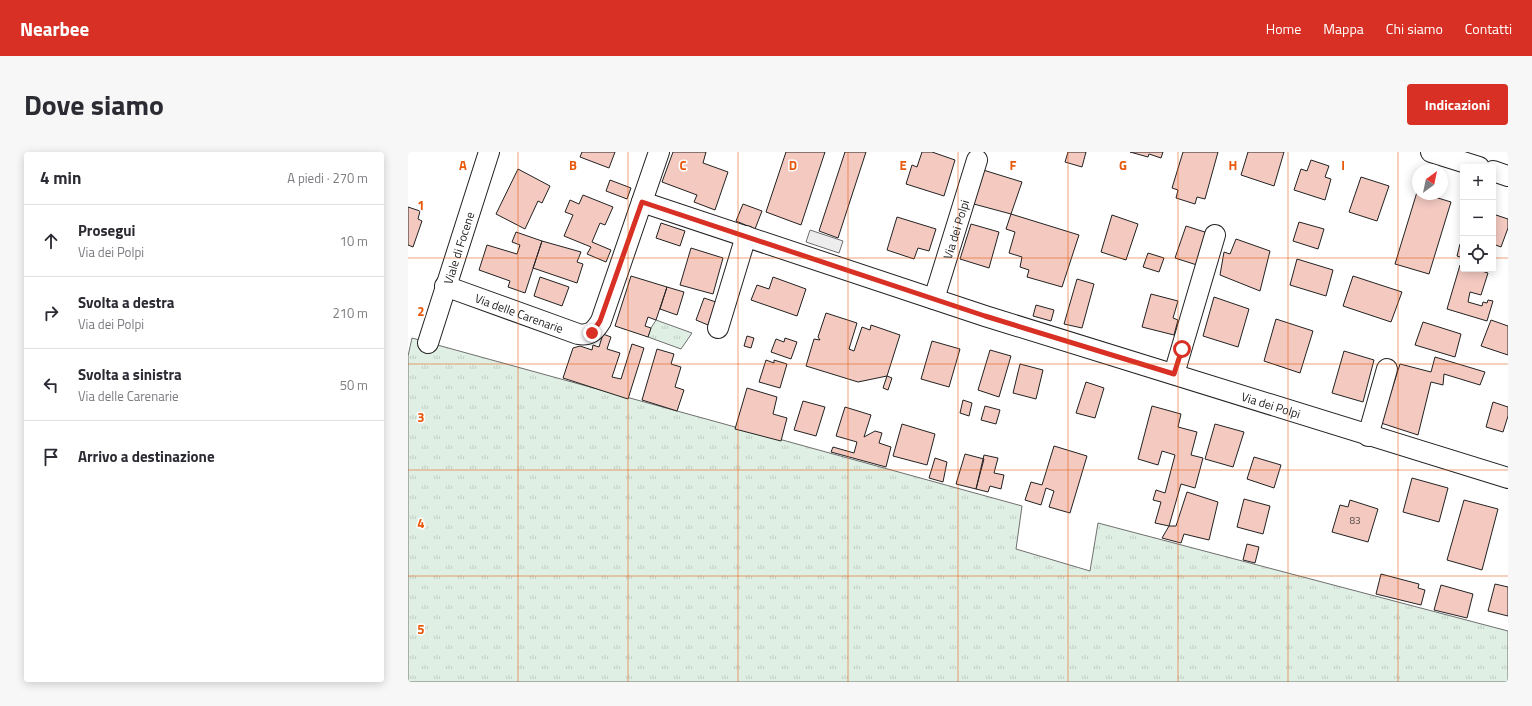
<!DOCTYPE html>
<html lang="it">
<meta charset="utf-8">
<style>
:root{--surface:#fff;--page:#f7f7f7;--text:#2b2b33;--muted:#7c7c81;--line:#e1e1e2;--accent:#d93025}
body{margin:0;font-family:"Titillium Web",sans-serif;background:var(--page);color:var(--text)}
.controls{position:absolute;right:12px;top:12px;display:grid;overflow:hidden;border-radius:4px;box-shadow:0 2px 10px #0003}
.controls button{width:36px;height:36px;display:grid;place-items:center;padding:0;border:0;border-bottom:1px solid var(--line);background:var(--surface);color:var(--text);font:20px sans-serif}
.compass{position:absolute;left:1004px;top:12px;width:36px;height:36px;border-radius:50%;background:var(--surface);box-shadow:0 2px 10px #0003;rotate:33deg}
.stop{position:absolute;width:12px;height:12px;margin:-9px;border:3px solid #d93025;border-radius:50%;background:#fff}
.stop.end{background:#d93025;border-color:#fff;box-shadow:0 1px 4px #0008}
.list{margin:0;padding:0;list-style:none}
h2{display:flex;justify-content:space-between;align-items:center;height:52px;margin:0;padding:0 16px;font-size:17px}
h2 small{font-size:13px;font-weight:400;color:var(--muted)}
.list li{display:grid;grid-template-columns:26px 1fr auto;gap:12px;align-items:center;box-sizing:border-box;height:72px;padding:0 16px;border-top:1px solid var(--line)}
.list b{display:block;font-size:15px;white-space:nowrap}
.list p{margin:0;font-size:13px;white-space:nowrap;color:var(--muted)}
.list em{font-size:13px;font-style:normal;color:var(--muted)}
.icon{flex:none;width:22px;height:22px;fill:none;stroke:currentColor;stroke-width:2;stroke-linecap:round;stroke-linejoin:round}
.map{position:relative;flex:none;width:1100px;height:530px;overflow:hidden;border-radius:4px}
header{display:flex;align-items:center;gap:24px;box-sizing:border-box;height:56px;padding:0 20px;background:var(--accent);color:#fff}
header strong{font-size:19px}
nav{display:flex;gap:22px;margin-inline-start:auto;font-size:14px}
.intro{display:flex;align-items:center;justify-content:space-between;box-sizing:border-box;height:96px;padding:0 24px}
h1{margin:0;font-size:28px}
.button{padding:10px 18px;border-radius:4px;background:var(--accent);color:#fff;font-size:14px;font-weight:700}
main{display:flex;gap:24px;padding:0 24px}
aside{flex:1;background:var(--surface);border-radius:4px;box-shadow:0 2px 10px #0003}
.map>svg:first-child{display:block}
.grass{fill:url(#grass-tufts);stroke:#6f6f6f}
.parking{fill:#ededed;stroke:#6f6f6f}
.building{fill:#f3c9c0;stroke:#222}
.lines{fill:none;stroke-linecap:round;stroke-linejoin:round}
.minor-casing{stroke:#222;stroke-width:22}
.minor{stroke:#fff;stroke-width:20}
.route{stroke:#d93025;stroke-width:5}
.grid{fill:none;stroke:#e8590c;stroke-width:1;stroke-opacity:0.55}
.labels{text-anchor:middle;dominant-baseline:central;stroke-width:3;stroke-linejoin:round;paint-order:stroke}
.number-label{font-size:10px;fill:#564c4a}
.street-label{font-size:12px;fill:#222;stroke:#fff}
.grid-label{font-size:13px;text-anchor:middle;font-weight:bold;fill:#e8590c;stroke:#fff;stroke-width:3;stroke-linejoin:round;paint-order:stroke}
</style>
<header>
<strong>Nearbee</strong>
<nav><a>Home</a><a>Mappa</a><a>Chi siamo</a><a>Contatti</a></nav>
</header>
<div class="intro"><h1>Dove siamo</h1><a class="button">Indicazioni</a></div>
<main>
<aside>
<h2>4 min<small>A piedi · 270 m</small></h2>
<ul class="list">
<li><svg class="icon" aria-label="ahead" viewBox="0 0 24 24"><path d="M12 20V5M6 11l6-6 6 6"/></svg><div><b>Prosegui</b><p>Via dei Polpi</p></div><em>10 m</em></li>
<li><svg class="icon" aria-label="right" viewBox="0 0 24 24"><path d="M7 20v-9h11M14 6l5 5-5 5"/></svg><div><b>Svolta a destra</b><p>Via dei Polpi</p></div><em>210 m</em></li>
<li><svg class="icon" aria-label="left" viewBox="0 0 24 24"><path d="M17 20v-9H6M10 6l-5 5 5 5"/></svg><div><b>Svolta a sinistra</b><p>Via delle Carenarie</p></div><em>50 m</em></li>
<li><svg class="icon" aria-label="arrive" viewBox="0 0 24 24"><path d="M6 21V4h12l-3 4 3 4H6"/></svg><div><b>Arrivo a destinazione</b></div></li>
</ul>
</aside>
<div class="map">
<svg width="1100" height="530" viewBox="0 0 1100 530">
<defs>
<pattern id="grass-tufts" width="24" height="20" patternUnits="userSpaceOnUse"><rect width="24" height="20" fill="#e0efe3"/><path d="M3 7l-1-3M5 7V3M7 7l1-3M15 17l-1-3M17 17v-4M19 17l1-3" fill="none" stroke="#c0cdc2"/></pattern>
</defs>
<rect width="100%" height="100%" fill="#fff"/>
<path class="grass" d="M248,168L284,181L273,197L240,185L243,176Z
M4,186L614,354L608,397L682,419L690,371L1100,479V530H0V204Z"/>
<path class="parking" d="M402,78L435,89L431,101L398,90Z"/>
<path class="building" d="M174,0H207L201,16L172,5Z
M265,0H298L295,11L320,20L307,58L286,50L289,43L254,30Z
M378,0H417L393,73L358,60Z
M437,0H458L430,86L411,79Z
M514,0H524L547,8L536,44L498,32L504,13L509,15Z
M660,0H678L674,15L657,10Z
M722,0H755L753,6L741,2L740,5Z
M775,0H810L797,47L789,45L787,52L768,46L770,38L764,36Z
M840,0H876L866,34L833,23Z
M903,8L921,14L917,25L923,27L917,48L886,38L893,17L899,19Z
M110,17L142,34L134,51L130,49L117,77L88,62Z
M572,17L614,30L603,62L562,51Z
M953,25L981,34L969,69L941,60Z
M202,28L223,36L219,47L198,39Z
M1009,40L1010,42H1017L1043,50L1021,122L987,112Z
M175,43L205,55L197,73L192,71L184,90L203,98L198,110L179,102L183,95L156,84L165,63L157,60L162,48L171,52Z
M335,52L354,59L347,77L328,69Z
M0,55L12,59L10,67L14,69L5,95L0,93Z
M603,62L671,83L654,135L619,125L621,118L612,115L614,105L601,101L607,80L598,77Z
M1085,62L1100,67V76L1093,95L1085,92Z
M704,63L730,72L718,108L693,100Z
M489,65L528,77L521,99L510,96L506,107L479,98Z
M891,70L916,77L910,97L885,89Z
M253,71L277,79L272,94L248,86Z
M563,72L591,80L581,116L552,107Z
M778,74L803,82L792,114L767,106Z
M108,80L134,89L117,141L100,135L102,129L71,118L79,93L109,102L112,93L104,90Z
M828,87L862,99L852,139L812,123L816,100L822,102Z
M134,89L173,100L169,110L175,112L169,131L125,116Z
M1052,92L1055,93V106L1049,104Z
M283,96L315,106L305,142L272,133Z
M740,101L756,106L751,120L735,115Z
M889,107L925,118L918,144L882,133Z
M1052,113L1055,114V117H1067L1080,121L1073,143L1062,140L1060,150L1074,154L1075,150L1079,151L1080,148L1085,149L1079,169L1039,157Z
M223,124L259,135L248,168L240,165L237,174L243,176L240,185L207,174Z
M945,124L994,140L983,170L935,154Z
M132,125L161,135L154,154L126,144Z
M365,125L398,137L389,164L343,148L349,133L361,137Z
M669,127L686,132L674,176L656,172Z
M259,135L276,140L269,163L252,157Z
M743,142L770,149L765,166L770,168L766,183L734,175Z
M806,145L841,157L830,195L795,184Z
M296,146L308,150L300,173L288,168Z
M628,153L646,158L643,169L625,164Z
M418,161L449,171L441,197L446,199L454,175L462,178L463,173L492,183L479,224L450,230L398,214L406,187L412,188L410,185Z
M868,167L905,179L892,221L856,209Z
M1083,168L1100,174V203L1073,194Z
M1015,170L1053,182L1047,205L1007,193Z
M195,182L203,185L199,197L212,201L204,225L213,227L224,192L236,196L220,247L155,226L165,196L172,194L184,198L185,193L191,195Z
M339,184L346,186L343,196L336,194Z
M377,186L389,190L383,207L363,200L368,187L376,190Z
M524,189L552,197L541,235L513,227Z
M249,197L266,202L263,212L273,215L267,235L276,238L269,259L234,248Z
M582,198L603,204L591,245L570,238Z
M936,199L966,208L955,250L924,241Z
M1027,205L1077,220L1072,233L1036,222L1035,233L1023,230L1010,283L973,271L992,212L1023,220Z
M358,208L366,211V208L379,212L372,236L351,230Z
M612,212L635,218L628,247L605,241Z
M479,224L484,226L480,238L475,236Z
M678,230L696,236L687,266L668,261Z
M339,236L369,245L365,262L379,266L373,289L327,277Z
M555,248L564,251L561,264L552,261Z
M395,249L417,255L408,284L386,278Z
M1085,250L1100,255V264L1095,280L1078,275Z
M577,254L592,258L588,272L573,268Z
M744,254L773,262L770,275L789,280L783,303L795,306L787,336L773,332L761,374L747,371L753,350L745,348L748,338L757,341L767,303L754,299L750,313L730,307Z
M437,255L463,263L456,285L467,279L474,281L471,291L483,295L478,315L423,300L425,295L446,301L449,290L428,284Z
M494,272L527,282L519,313L485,304Z
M807,272L836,280L825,315L797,307Z
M646,294L679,304L662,361L641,355L646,339L638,336L633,353L617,348L623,330L634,333Z
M557,302L576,307L568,337L548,332Z
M576,303L590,306L586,321L596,323L593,337L582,334L580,340L568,337Z
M846,305L873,313L866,336L839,327Z
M527,306L539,310L535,330L521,326Z
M1004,326L1040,336L1031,370L995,360Z
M779,340L810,350L801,388L776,382L773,391L754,386L761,374H768Z
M836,347L862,354L855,382L829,375Z
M942,348L970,357L960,390L924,380L932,353L940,355Z
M1056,348L1090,357L1074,418L1039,408Z
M839,392L851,395L847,411L835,408Z
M973,422L1011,432L1010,436L1017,438L1013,453L968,442Z
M1087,432L1100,435V464L1080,459Z
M1033,433L1065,442L1059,466L1026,458Z"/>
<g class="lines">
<defs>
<g id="minor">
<path d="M1023,0L1071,15"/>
<path d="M1085,19L1100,24"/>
<path id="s1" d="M234,50L577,164L1100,326"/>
<path id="s2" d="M37,134L170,182C182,184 187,179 193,169L251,0"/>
<path id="s3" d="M526,147L569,8"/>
<path d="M310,176L338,84"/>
<path id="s4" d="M20,191L81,0"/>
<path d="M766,222L807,83"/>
<path d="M960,284L979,217"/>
</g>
</defs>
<use href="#minor" class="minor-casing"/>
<use href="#minor" class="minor"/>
</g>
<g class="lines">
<path class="route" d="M184,181L192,169L234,50L577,164L766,222L774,197"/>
</g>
<path class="grid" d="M110,0V530M220,0V530M330,0V530M440,0V530M550,0V530M660,0V530M770,0V530M880,0V530M990,0V530M0,106H1055M1085,106H1100M0,212H1100M0,318H1100M0,424H1100"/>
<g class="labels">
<g class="number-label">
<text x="947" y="368">83</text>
</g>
<g class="street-label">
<text stroke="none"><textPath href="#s3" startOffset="73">Via dei Polpi</textPath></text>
<text stroke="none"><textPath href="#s4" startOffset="100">Viale di Focene</textPath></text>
<text stroke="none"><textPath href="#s2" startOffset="79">Via delle Carenarie</textPath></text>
<text stroke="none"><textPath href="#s1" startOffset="661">Via dei Polpi</textPath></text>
</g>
</g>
<g class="grid-label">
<text x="55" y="18">A</text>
<text x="165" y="18">B</text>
<text x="275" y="18">C</text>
<text x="385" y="18">D</text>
<text x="495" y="18">E</text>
<text x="605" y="18">F</text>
<text x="715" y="18">G</text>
<text x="825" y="18">H</text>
<text x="935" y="18">I</text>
<text x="13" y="58">1</text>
<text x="13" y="164">2</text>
<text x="13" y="270">3</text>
<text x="13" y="376">4</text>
<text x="13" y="482">5</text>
</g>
</svg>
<div class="controls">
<button>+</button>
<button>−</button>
<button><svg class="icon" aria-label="locate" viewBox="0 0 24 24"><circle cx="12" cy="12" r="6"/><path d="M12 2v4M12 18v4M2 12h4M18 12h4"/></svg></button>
</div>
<svg class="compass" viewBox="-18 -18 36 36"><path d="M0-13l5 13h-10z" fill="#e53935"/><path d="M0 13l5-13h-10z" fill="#7c7c81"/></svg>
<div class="stop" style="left:774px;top:197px"></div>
<div class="stop end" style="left:184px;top:181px"></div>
</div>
</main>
